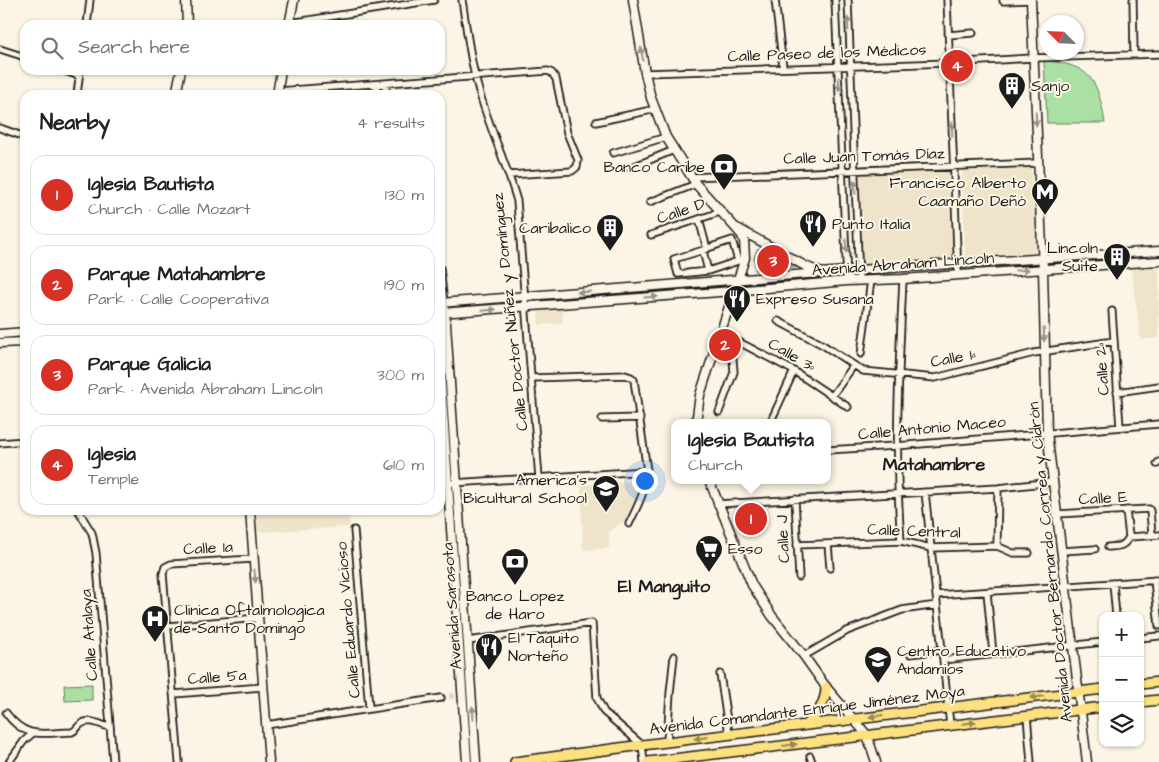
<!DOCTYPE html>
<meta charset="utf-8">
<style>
:root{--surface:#fff;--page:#f2f2f2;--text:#202124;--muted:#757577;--line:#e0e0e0;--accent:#d93025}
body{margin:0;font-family:"Architects Daughter",sans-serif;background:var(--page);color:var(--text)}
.controls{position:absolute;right:15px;bottom:15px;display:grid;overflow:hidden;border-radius:10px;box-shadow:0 1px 4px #0004}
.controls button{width:45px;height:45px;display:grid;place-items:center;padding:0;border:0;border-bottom:1px solid var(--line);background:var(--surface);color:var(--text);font:25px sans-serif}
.compass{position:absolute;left:1039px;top:15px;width:45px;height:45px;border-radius:50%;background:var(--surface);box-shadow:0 1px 4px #0004;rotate:294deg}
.you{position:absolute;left:644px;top:480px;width:18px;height:18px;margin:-12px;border:4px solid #fff;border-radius:50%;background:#1a73e8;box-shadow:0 0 0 8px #1a73e833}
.badge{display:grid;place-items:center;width:32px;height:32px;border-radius:50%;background:var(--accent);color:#fff;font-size:16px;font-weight:700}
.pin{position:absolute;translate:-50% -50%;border:2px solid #fff;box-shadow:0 1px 5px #0006}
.popup{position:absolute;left:671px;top:419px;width:160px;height:65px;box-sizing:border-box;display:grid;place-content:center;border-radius:10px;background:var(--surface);filter:drop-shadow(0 1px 4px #0005);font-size:16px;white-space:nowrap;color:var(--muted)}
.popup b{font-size:19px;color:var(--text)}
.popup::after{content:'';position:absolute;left:50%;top:100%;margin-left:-10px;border:10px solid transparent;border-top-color:var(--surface)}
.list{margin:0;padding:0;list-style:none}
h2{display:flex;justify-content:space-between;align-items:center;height:65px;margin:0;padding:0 20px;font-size:21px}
h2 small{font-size:16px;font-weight:400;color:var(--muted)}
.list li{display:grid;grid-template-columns:32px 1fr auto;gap:15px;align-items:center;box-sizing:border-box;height:80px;margin:0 10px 10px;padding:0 10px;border:1px solid var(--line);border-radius:15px}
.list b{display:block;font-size:19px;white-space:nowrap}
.list p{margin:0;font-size:16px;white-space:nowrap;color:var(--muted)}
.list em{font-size:16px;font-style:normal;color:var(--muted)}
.icon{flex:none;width:28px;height:28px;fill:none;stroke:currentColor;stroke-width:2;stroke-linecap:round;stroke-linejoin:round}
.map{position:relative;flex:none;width:1159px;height:762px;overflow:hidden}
.search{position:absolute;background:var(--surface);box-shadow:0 1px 4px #0004;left:20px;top:20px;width:425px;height:55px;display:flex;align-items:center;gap:12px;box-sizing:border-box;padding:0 18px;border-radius:15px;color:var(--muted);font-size:19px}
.panel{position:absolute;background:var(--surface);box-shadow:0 1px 4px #0004;left:20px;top:90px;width:425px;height:425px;border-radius:15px}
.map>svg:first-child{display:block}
.built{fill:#efe3c9}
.park{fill:url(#park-crowns);stroke:#637e60}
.garden{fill:#aae0a3;stroke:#637e60}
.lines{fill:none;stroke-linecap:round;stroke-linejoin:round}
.street-tunnel{stroke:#dad4c7;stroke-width:5.5;stroke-dasharray:5.5 3;stroke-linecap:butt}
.street-casing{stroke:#1c1c1c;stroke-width:9}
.secondary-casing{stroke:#1c1c1c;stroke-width:11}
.primary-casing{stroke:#1c1c1c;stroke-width:12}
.street{stroke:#fcf5e5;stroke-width:5.5}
.secondary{stroke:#fcf5e5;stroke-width:8}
.primary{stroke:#fde080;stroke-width:9}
.oneway{fill:#97938b}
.oneway2{fill:#988853}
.labels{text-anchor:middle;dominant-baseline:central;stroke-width:4;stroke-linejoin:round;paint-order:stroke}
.street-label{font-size:16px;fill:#1c1c1c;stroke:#fcf5e5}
.poi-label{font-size:16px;fill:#1c1c1c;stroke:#fcf5e5;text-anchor:start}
.neighbourhood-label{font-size:18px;font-weight:bold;fill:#1c1c1c;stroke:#fcf5e5}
</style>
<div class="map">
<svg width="1159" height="762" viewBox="0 0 1159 762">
<defs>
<pattern id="park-crowns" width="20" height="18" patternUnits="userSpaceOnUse" patternTransform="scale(1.25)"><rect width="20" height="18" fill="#aae0a3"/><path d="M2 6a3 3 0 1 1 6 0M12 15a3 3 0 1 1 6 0" fill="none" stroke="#92c08c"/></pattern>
</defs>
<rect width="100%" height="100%" fill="#fcf5e5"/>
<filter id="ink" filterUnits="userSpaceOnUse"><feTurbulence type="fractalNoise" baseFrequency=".02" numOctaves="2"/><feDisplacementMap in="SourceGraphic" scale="10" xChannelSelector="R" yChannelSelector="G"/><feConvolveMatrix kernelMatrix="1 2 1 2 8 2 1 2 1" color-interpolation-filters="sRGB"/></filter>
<g filter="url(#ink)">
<path class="built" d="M1031,168L1033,211H1036L1037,253L965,256L962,171Z
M948,170L953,260L862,266L858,173Z
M1159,266V338L1141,340L1131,268Z
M562,308L563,323L539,325L538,309Z
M640,481L641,490L625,521L609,531V548L583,550L581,485Z
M257,510H349L350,527L258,532Z"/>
<path class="park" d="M763,248L799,263L802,267L756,271L754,258L757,250Z"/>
<path class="garden" d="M1044,61C1091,64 1098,80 1105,123H1047Z
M92,684V700L65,701L64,685Z"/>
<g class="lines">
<path class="street-tunnel" d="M441,698L457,695"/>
<defs>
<path id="street" d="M462,0C466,25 469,51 475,76C485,119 505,159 517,201L539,478
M775,0L783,67
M835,0L847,281
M848,0L859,281
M947,0L958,275
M1133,0L1134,54
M1003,1L1029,0
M290,23L434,0
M87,25L90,0
M948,35L973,33
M0,49L25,57
M62,70L79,76
M645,73L949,63L1033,58L1159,54
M384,84L388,95
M375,85L379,95
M278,91L548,71L552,73L556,79L567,133L578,160L577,167L572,171L509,175
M77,95L80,70
M596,122L656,109
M0,128L25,137
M613,153L666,137
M630,168L674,150
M691,177L1038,163
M650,202L696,184
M699,219L707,249L674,259L678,274L708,271
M651,235L720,212
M703,251L708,271L738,261L732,240L708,248
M440,268L444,303
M1112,311L1120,427
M778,321L823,345L863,371L935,378L1034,353L1114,341
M720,332L794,371L848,407
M861,354L871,280
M532,378L625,375L631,377L634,380L647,471C646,491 637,507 629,524
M1117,392L1159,386
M832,396L854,365
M719,412L734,372L731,336
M602,419L640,418
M770,423L794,371
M0,443L25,441
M827,450L896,446L1159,424
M1157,464L1159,462
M453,483L647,471
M925,492L950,725
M795,499L799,577
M717,504L998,488L1052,482
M78,510L92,533L96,553L113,762
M1126,510L1129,537
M1057,514L1149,509L1150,511L1152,535
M354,530L369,708
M1129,537L1159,535
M901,541C894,453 899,366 903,279
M828,544L830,568
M797,545L901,541L931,548L997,546L1013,553H1029
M997,546L998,488
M1108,547C1119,546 1124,547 1129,537
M1061,551L1095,549
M1154,580L1159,626
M1113,583L1116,616
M987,592L993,654
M936,595L1159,580
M168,626L258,618
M1140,638L1159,636
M468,641L592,623L597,698L604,712L642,745L644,762
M910,654L942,650
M804,656L847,631L902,610L937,605
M943,660L1103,642
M720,674L729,734
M174,694L263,687
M6,713C26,740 42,733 72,732C77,730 77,727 81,724C89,718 101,725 109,727
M1027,716L1031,762
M266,725L441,698
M667,742L670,693L674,656
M810,756L812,762
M9,762L24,741L33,733
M179,762L163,574L165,567L171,564L253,559"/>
<path id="secondary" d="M186,0L187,25
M633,0L645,73L651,98L666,137L696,184L741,234L744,240L745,258L700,395L696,423
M1031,0L1043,269L1047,432L1087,762
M289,25L294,0
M176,95L181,70
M277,95L281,70
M737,228L805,266L822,273
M440,303L858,270L1159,251
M445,310L476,762
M440,313L733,291L847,281L903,279L1159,261
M0,334L25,332
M0,343L25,342
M440,368L467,762
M709,480L752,585L772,616L804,656L826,687L867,735L876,762
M250,510L269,762"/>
<path id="primary" d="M1140,684L1159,682
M1140,702L1159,700
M805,725C817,717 826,702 826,687
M515,762L642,745L1103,689
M648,762L1103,707"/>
</defs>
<use href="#street" class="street-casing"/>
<use href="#secondary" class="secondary-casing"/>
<use href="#primary" class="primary-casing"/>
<use href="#street" class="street"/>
<use href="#secondary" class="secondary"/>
<use href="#primary" class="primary"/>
</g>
<defs><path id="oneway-solid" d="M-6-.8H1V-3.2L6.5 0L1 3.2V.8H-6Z" transform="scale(1.25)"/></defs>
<g class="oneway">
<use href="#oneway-solid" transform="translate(848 24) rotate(-92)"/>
<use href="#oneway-solid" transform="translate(642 54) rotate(-99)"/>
<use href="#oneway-solid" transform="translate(839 84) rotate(88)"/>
<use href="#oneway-solid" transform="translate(1036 119) rotate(88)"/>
<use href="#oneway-solid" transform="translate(952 129) rotate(-92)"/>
<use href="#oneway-solid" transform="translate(855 187) rotate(-93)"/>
<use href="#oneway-solid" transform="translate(846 246) rotate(87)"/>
<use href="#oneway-solid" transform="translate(1022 270) rotate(-4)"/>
<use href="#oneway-solid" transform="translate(584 292) rotate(176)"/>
<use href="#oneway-solid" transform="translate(651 297) rotate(-4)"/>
<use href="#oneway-solid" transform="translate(489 310) rotate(-5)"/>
<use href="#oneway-solid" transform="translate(1044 335) rotate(89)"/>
<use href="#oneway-solid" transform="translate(255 576) rotate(85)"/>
<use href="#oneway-solid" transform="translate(473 713) rotate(-94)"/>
</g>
<g class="oneway2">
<use href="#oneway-solid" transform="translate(1037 697) rotate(173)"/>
<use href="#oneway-solid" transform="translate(876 716) rotate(173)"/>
<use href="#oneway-solid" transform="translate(969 723) rotate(-7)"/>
<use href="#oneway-solid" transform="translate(701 738) rotate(173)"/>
<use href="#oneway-solid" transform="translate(790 745) rotate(-7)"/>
</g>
</g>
<defs>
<symbol id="building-pin" viewBox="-11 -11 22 30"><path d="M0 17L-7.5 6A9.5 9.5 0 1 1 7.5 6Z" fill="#1c1c1c" stroke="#fcf5e5"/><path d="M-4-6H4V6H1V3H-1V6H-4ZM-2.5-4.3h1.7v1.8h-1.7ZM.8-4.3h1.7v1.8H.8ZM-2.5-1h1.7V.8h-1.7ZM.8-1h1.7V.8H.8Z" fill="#fff"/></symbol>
<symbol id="bank-pin" viewBox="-11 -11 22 30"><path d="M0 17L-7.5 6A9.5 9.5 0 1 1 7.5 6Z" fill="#1c1c1c" stroke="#fcf5e5"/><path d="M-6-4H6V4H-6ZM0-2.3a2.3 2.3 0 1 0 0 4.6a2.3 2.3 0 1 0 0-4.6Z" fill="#fff"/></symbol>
<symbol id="metro-pin" viewBox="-11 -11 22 30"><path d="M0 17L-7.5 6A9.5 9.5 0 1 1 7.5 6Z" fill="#1c1c1c" stroke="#fcf5e5"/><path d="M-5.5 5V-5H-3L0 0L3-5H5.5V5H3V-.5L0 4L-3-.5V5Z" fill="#fff"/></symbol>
<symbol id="restaurant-pin" viewBox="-11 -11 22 30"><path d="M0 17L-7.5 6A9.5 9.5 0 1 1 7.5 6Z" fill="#1c1c1c" stroke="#fcf5e5"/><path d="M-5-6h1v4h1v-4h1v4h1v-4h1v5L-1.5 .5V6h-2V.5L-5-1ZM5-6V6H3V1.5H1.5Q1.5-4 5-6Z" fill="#fff"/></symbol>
<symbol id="school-pin" viewBox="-11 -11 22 30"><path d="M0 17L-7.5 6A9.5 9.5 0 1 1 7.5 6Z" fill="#1c1c1c" stroke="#fcf5e5"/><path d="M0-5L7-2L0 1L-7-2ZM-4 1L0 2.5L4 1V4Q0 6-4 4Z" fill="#fff"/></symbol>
<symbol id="supermarket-pin" viewBox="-11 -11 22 30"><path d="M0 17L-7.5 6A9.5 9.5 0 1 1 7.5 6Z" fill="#1c1c1c" stroke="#fcf5e5"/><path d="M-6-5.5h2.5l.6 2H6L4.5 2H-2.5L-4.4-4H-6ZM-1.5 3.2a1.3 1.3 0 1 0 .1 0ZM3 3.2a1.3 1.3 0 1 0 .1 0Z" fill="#fff"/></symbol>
<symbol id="hospital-pin" viewBox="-11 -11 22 30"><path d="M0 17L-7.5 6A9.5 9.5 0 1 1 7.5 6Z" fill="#1c1c1c" stroke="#fcf5e5"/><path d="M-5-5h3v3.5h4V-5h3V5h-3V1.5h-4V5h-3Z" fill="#fff"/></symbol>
</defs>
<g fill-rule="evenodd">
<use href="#building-pin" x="996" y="70" width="32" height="43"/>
<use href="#bank-pin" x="708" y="151" width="32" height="43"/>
<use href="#metro-pin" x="1029" y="176" width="32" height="43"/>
<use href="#restaurant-pin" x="797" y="208" width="32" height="43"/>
<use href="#building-pin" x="594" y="212" width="32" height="43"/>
<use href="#building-pin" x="1101" y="241" width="32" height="43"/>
<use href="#restaurant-pin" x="721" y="283" width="32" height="43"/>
<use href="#school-pin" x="590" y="473" width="32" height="43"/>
<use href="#supermarket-pin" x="693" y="533" width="32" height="43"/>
<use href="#bank-pin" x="499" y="546" width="32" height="43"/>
<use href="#hospital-pin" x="139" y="603" width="32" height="43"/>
<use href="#restaurant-pin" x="473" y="631" width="32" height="43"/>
<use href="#school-pin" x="862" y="644" width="32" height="43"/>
</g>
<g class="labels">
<g class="street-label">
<text transform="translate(827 53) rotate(-2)">Calle Paseo de los Médicos</text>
<text transform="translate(864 156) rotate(-2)">Calle Juan Tomás Díaz</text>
<text transform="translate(681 211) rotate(-19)">Calle D</text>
<text transform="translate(903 264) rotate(-4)">Avenida Abraham Lincoln</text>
<text transform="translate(510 312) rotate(-96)">Calle Doctor Núñez y Domínguez</text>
<text transform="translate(792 355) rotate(30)">Calle 3ª</text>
<text transform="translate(953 358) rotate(-10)">Calle 1ª</text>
<text transform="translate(1102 369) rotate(-94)">Calle 2ª</text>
<text transform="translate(932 428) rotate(-5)">Calle Antonio Maceo</text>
<text transform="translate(1103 498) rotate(-3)">Calle E</text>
<text transform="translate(914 531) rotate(2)">Calle Central</text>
<text transform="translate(783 539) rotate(-93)">Calle J</text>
<text transform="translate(208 548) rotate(-3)">Calle 1a</text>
<text transform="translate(1050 562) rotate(-96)">Avenida Doctor Bernardo Correa y Cidrón</text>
<text transform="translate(452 606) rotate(-94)">Avenida Sarasota</text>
<text transform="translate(348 620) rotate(-95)">Calle Eduardo Vicioso</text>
<text transform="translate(89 635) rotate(-94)">Calle Atalaya</text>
<text transform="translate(217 677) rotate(-4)">Calle 5a</text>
<text transform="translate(807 710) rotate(-7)">Avenida Comandante Enrique Jiménez Moya</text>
</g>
<g class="poi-label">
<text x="1031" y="86">Sanjo</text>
<text x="705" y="167" text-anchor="end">Banco Caribe</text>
<text x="1026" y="183" text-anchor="end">Francisco Alberto<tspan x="1026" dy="18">Caamaño Deñó</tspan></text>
<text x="832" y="224">Punto Italia</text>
<text x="591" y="228" text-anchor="end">Caribalico</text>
<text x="1098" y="248" text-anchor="end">Lincoln<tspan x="1098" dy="18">Suite</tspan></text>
<text x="756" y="299">Expreso Susana</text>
<text x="587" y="480" text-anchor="end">America's<tspan x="587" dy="18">Bicultural School</tspan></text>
<text x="728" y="549">Esso</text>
<text x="515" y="596" text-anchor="middle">Banco Lopez<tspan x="515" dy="18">de Haro</tspan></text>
<text x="174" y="610">Clinica Oftalmologica<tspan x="174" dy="18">de Santo Domingo</tspan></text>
<text x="508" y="638">El Taquito<tspan x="508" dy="18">Norteño</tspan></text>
<text x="897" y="651">Centro Educativo<tspan x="897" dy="18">Andamios</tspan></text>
</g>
<g class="neighbourhood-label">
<text x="934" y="464">Matahambre</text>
<text x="664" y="586">El Manguito</text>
</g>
</g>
</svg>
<div class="controls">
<button>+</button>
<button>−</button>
<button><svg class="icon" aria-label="layers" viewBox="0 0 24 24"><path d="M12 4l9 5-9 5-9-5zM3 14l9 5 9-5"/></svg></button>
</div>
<svg class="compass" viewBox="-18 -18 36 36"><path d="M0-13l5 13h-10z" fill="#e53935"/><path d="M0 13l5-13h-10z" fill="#757577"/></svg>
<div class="you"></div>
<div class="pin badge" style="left:751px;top:519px">1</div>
<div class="popup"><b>Iglesia Bautista</b>Church</div>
<div class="pin badge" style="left:725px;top:345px">2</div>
<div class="pin badge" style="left:773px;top:261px">3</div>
<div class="pin badge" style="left:957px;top:66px">4</div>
<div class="search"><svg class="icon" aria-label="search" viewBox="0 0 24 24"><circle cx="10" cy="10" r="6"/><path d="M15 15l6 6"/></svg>Search here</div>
<section class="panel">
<h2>Nearby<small>4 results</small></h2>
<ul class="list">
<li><span class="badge">1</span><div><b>Iglesia Bautista</b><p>Church · Calle Mozart</p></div><em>130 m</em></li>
<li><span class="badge">2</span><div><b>Parque Matahambre</b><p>Park · Calle Cooperativa</p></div><em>190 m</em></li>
<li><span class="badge">3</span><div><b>Parque Galicia</b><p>Park · Avenida Abraham Lincoln</p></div><em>300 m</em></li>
<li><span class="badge">4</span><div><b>Iglesia</b><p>Temple</p></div><em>610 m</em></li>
</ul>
</section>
</div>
